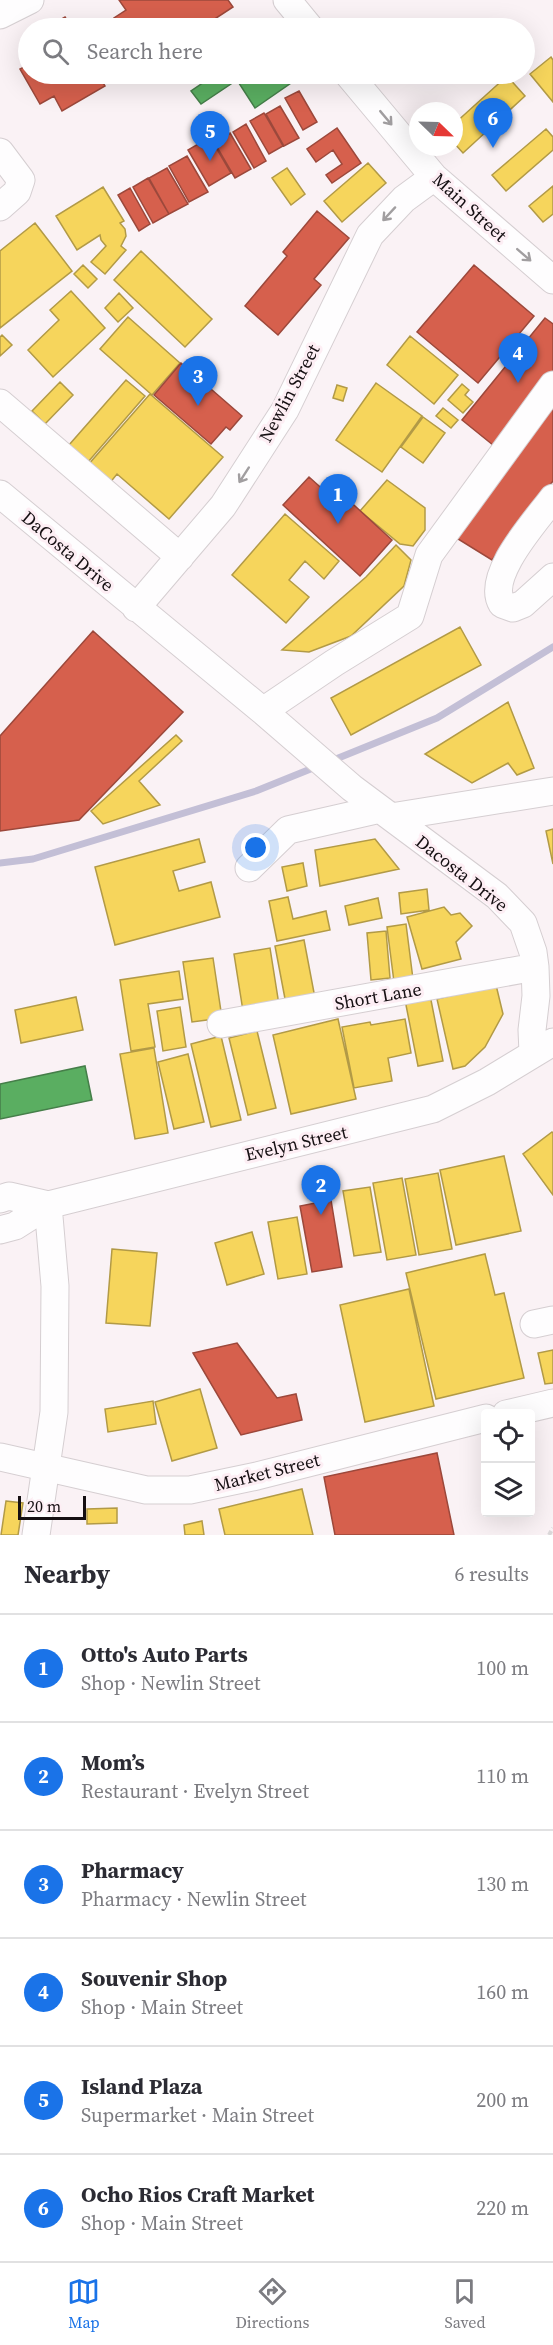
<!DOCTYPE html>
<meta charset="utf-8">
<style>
:root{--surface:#fff;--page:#f7f7f7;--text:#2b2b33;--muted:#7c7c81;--line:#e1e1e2;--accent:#1a73e8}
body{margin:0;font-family:"Source Serif 4",serif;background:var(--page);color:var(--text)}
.controls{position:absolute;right:18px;bottom:18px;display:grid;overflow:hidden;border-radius:6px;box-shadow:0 6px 24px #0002}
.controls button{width:54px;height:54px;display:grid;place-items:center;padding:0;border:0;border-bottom:2px solid var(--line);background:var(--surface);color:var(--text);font:30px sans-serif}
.compass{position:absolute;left:409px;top:102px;width:54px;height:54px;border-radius:50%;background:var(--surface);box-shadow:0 6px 24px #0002;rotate:113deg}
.scale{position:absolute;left:18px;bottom:15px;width:68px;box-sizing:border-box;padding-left:6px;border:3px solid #150f12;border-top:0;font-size:16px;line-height:21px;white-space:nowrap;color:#150f12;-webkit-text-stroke:4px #fdeef4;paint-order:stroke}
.you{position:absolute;left:256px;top:848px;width:21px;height:21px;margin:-15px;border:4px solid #fff;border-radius:50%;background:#1a73e8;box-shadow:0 0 0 9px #1a73e833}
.badge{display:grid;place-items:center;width:39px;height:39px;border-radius:50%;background:var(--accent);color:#fff;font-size:20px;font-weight:700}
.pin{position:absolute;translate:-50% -50px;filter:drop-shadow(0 2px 3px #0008)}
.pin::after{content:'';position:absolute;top:32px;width:21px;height:18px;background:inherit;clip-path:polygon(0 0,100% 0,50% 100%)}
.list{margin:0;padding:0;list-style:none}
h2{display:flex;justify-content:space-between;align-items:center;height:78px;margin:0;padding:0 24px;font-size:26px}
h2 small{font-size:20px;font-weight:400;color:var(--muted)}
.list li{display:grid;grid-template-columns:39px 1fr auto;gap:18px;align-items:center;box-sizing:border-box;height:108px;padding:0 24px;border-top:2px solid var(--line)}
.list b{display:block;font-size:22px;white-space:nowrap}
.list p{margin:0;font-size:20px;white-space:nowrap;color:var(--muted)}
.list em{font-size:20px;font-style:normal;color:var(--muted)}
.icon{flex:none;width:33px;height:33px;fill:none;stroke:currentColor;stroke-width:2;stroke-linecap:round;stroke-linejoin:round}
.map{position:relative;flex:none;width:553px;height:1535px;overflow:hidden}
.search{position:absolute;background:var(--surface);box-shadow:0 6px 24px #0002;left:18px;right:18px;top:18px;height:66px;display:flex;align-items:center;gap:15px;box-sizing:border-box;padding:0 21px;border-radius:33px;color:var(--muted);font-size:22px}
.sheet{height:726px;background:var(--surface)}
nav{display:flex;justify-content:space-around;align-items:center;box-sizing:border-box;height:84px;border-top:2px solid var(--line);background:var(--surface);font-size:16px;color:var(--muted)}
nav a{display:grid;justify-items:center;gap:3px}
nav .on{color:var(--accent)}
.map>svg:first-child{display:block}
.homes{fill:#f6d55c;stroke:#b29a46;stroke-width:1.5}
.shops{fill:#d6604d;stroke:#9c483b;stroke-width:1.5}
.public{fill:#5aae61;stroke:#457e49;stroke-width:1.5}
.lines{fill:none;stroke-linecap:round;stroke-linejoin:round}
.stream{stroke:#c3bfd6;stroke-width:7}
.minor-casing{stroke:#d5ced1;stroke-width:29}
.path{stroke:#dad7d8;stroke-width:4;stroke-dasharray:4.5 3;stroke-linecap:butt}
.minor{stroke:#fefdfe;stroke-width:27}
.oneway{stroke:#a19ea0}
.labels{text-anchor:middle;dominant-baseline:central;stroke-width:6;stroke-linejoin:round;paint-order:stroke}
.street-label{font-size:18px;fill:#150f12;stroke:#fdeef4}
</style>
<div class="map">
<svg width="553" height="1535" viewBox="0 0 553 1535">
<rect width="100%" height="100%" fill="#faf2f5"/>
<path class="homes" d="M551,57L553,60V102L530,74Z
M507,76L525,96L463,153L454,143V124Z
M546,129L553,137V150L506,191L492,175Z
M368,163L386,183L342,222L324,201Z
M287,168L305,194L291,205L272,178Z
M553,186V214L543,222L529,206Z
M103,187L124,221L120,223L125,229L126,236L121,246L126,250L105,274L91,262L106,246L101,240L100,235L77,250L56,216Z
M35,223L72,271L0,328V251Z
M141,251L212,319L185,347L114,280Z
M83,265L97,279L88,288L74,274Z
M71,291L105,328L53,377L28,350L59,320L50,310Z
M119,293L133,308L118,322L105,308Z
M128,317L180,363L152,395L100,349Z
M2,335L12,345L0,356V337Z
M410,336L458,375L434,404L387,365Z
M126,380L145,396L88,462L69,445Z
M60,382L73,395L45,424L32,411Z
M376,383L422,416L382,472L336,440Z
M462,384L469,390L465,395L473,402L463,413L448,400Z
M337,385L347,388L343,401L333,398Z
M150,394L223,457L169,519L117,474L109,484L88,465Z
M443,408L458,420L451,428L436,416Z
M423,417L445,433L423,463L401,447Z
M387,480L425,508V530L413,546L400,544L360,511Z
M285,514L339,561L324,579L305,561L289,580L309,597L286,623L232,575Z
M396,545L411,560L404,586L351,636L309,652L282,650L366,577Z
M460,627L481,665L351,735L331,698Z
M508,702L534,768L517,775L508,763L472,783L425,754Z
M176,735L182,741L139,781L160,805L103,824L91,811Z
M553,829V864L546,831Z
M199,839L205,862L173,871L179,891L211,882L220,917L115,945L95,867Z
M375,839L399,869L320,886L315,850Z
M303,863L307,886L287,891L282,867Z
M427,889L429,910L401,914L399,893Z
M288,897L293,919L326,911L330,930L277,941L269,901Z
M378,898L382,918L349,925L345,906Z
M444,907L451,915L460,913L472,926L456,942L461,959L422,969L407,917Z
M406,924L413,979L394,982L387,927Z
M386,931L390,978L371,980L367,933Z
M304,940L315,998L286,1004L275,946Z
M270,948L279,1005L243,1011L234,954Z
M213,958L222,1018L192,1022L183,962Z
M179,971L183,999L148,1004L155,1047L131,1051L120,980Z
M496,985L503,1014L485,1047L465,1066L453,1069L437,999Z
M430,995L443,1061L418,1066L405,1000Z
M76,997L83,1030L21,1043L15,1010Z
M180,1007L186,1047L163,1051L157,1011Z
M338,1019L356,1099L291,1114L273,1035Z
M405,1019L411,1053L388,1058L392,1081L354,1088L342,1027L370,1022L371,1025Z
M257,1031L276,1108L248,1115L229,1038Z
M221,1036L241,1120L211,1127L191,1044Z
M154,1048L168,1133L135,1139L120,1054Z
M188,1054L204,1122L174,1129L158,1062Z
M552,1132L553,1133V1195L523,1154Z
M504,1156L521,1231L456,1245L440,1170Z
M438,1173L452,1249L419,1255L405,1179Z
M402,1178L416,1255L387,1260L373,1183Z
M370,1187L381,1252L354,1256L343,1191Z
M297,1217L307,1274L278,1279L268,1222Z
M252,1232L264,1274L227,1285L215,1243Z
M112,1249L157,1253L150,1326L106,1323Z
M485,1254L495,1295L504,1293L524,1378L436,1399L406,1273Z
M409,1289L434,1406L365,1422L340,1305Z
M553,1350V1383L545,1384L538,1353Z
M200,1389L217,1448L172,1461L155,1402Z
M153,1401L156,1424L108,1432L105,1409Z
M302,1489L313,1535H225L219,1509Z
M6,1501L23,1503L18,1535H1Z
M117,1508V1523L87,1524V1509Z
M202,1521L204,1535H185L184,1525Z"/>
<path class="shops" d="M119,0H228L233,7L201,28H121L114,18L126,10Z
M65,17L72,28H46Z
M28,65V74H98L105,86L62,111L54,96L40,104L20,69Z
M299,91L317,122L303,130L285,98Z
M280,106L299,138L284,146L266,114Z
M264,113L283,146L269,154L250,121Z
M246,124L266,161L254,168L233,132Z
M337,128L361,163L332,183L326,175L342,164L333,150L316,162L307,149Z
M230,133L251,169L235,178L214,142Z
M210,137L231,173L209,186L188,150Z
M187,156L208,192L189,202L169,166Z
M167,168L188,204L169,214L149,178Z
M148,178L169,214L153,223L133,187Z
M130,188L150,224L139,231L118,195Z
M317,211L349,238L314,279L321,285L278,335L245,306L287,256L283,252Z
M474,265L534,316L478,383L417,332Z
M545,318L553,324V372L493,445L462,420Z
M181,363L242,416L230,430L226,427L211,444L154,395Z
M553,399V481L492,560L450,534Z
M309,477L337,502L343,495L392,540L360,576L283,505Z
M93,631L183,712L79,820L0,831V736Z
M331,1200L342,1267L312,1272L300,1206Z
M237,1343L277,1398L296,1394L302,1420L241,1435L193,1353Z
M437,1453L454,1535H335L324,1477Z"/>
<path class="public" d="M216,74H285L291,83L255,108L237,80L201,104L191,91Z
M85,1066L92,1100L0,1119V1084Z"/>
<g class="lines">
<path class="stream" d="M331,761L437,718L553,647
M0,863L33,859L256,791L318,766"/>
<defs>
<path id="minor" d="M287,0L310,28
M0,15L30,0
M348,74L434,177L553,280
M0,152L21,180L17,192L0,207
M0,403L180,557
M0,494L263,711L352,788L497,896L523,923L533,952L535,967L536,996L532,1030L533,1053
M553,498C536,521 485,576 502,604L513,608L523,604L553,577
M136,608L223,506L285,410L370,235L404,199L434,177
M263,711L334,663L410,616L429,555L553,385
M391,817L553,791
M249,868L288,830L380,809
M221,1024L535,967
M0,1199L9,1196L48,1205
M0,1230L15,1226L48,1205L433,1109L487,1082L553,1042
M534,1324L553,1320
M506,1414L553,1403
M0,1457L146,1490H190L257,1476L486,1418
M36,1535L54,1412L55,1286L48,1205"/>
</defs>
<use href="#minor" class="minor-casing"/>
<path class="path" d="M549,1535L553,1528"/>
<use href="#minor" class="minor"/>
</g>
<defs><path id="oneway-shaft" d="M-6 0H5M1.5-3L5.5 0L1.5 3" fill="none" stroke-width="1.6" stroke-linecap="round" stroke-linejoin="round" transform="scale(1.5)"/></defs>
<g class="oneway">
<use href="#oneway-shaft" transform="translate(386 118) rotate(50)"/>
<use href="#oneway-shaft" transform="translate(389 214) rotate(133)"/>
<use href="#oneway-shaft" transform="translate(524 255) rotate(41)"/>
<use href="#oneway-shaft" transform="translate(244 475) rotate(123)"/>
</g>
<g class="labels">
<g class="street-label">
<text transform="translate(470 207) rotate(42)">Main Street</text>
<text transform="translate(289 393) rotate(-62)">Newlin Street</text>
<text transform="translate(68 551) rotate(40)">DaCosta Drive</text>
<text transform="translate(462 873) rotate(38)">Dacosta Drive</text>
<text transform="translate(378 996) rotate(-10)">Short Lane</text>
<text transform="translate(296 1143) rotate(-13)">Evelyn Street</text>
<text transform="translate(267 1472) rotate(-14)">Market Street</text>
</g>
</g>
</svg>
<div class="controls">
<button><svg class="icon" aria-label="locate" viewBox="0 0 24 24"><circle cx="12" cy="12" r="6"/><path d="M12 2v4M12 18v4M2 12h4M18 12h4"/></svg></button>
<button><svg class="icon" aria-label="layers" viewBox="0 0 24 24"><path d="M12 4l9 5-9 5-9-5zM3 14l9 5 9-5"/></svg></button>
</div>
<svg class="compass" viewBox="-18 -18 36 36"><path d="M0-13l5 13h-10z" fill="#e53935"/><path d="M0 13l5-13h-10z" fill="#7c7c81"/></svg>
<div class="scale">20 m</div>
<div class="you"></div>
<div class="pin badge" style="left:338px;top:524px">1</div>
<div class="pin badge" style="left:321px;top:1215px">2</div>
<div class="pin badge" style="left:198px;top:406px">3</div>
<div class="pin badge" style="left:518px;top:383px">4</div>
<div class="pin badge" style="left:210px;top:161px">5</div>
<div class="pin badge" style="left:493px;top:148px">6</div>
<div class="search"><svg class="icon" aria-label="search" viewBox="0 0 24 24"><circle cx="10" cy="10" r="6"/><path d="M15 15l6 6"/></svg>Search here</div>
</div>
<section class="sheet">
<h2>Nearby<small>6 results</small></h2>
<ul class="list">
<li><span class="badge">1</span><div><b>Otto's Auto Parts</b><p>Shop · Newlin Street</p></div><em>100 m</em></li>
<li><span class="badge">2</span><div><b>Mom’s</b><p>Restaurant · Evelyn Street</p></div><em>110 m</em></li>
<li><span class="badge">3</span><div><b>Pharmacy</b><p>Pharmacy · Newlin Street</p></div><em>130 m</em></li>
<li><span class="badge">4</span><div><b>Souvenir Shop</b><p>Shop · Main Street</p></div><em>160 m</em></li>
<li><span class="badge">5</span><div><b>Island Plaza</b><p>Supermarket · Main Street</p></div><em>200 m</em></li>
<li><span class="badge">6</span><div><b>Ocho Rios Craft Market</b><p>Shop · Main Street</p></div><em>220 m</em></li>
</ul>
</section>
<nav>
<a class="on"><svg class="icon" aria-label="map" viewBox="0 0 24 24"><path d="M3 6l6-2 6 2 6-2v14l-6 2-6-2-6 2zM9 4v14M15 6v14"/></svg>Map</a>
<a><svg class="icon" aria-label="directions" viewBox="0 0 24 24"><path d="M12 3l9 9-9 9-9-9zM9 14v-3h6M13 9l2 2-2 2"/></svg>Directions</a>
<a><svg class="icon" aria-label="saved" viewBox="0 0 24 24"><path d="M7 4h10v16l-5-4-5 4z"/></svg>Saved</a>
</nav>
